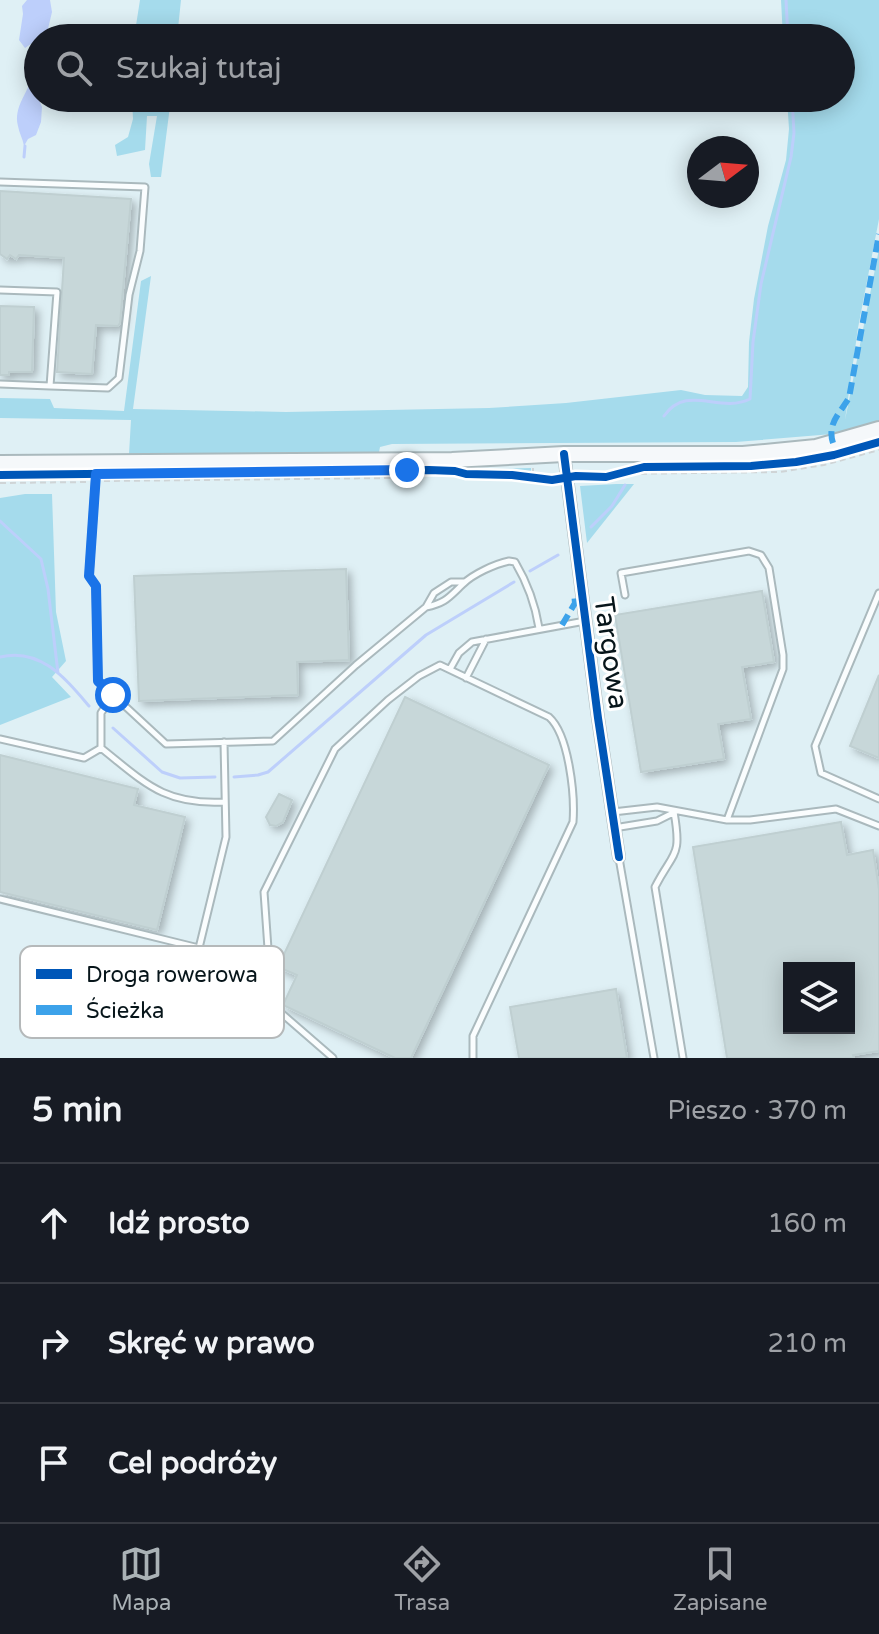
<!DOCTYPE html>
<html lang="pl">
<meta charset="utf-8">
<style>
:root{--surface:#171b24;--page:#20242c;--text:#f1f3f6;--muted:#9ea1a6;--line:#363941;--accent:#aab2b6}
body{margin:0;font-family:"Varela Round",sans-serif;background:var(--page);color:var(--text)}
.controls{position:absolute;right:24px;bottom:24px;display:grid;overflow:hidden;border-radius:0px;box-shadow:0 4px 20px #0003}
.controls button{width:72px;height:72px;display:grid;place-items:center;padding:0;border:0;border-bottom:2px solid var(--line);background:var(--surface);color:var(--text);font:40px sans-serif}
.compass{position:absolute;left:687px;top:136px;width:72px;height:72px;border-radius:50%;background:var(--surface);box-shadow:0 4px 20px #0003;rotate:74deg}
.stop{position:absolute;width:24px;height:24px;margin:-18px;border:6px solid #1a73e8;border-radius:50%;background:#fff}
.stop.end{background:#1a73e8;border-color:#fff;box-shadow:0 2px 8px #0008}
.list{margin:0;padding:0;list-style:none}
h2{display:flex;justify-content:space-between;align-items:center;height:104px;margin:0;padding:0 32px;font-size:34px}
h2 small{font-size:26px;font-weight:400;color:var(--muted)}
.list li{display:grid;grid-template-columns:52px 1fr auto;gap:24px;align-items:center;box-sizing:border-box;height:120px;padding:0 32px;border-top:2px solid var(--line)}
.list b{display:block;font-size:30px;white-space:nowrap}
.list em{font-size:26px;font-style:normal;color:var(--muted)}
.icon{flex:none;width:44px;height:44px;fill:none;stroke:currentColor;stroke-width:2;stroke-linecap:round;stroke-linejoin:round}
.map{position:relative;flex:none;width:879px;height:1058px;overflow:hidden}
.search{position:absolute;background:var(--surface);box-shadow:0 4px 20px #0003;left:24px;right:24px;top:24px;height:88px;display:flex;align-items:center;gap:20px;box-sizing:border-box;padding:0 28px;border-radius:44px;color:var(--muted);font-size:30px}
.sheet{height:464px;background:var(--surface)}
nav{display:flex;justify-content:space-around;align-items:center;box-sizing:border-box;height:112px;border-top:2px solid var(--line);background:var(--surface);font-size:22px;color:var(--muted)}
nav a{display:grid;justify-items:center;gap:4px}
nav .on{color:var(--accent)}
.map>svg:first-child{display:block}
.green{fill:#a5dbec}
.water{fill:#bdcffb}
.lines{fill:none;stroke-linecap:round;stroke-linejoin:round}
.stream{stroke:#bdcffb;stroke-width:3}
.building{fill:#c7d7d9;stroke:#bfcfd1;stroke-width:2;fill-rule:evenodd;filter:url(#shadow)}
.service-casing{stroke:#aab9bd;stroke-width:9}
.minor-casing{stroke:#aab9bd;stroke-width:14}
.secondary-casing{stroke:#aab9bd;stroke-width:18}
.path{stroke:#cfd4d6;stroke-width:2;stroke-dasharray:6 4;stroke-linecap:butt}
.service{stroke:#fafdfe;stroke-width:5}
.minor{stroke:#fafdfe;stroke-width:10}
.secondary{stroke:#f5f8fa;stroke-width:14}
.quiet{stroke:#3ca2ea;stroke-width:6;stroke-dasharray:12 6;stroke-linecap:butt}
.cycleway-casing{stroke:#fff;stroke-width:13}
.cycleway{stroke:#0057b8;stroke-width:8}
.route{stroke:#1a73e8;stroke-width:10}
.labels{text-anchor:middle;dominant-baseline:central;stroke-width:6;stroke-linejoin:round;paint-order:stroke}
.street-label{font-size:28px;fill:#07151a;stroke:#fff}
.key{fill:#fff;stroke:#b5b9ba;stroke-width:2}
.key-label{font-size:22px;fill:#07151a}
</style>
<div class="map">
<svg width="879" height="1058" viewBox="0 0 879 1058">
<defs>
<filter id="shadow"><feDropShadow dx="4" dy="4" stdDeviation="4" flood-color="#0004"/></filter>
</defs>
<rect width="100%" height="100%" fill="#dff0f5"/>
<path class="green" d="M140,0H181L177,38H134Z
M781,0H879V219L858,328L845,420L879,249V420L845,433L736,442L392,444L380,447L379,452L129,454L131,420L0,418V398L50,399L54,408L124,411L141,281L151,276L133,409L286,412L489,408L566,403L681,390L705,395L742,396L748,387L749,342L754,299L768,226L786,160L789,129L787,98H841V38H783Z
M132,98H171L161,177H151L149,164L157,116H147L145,150L117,156L115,145L128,137L133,119Z
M879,435V439L832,453L790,461L631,467V465C667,457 706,462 744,460C791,459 835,450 879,435Z
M879,444V448L824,463L787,469L625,473L640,470C721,468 801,471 879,444Z
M403,465L477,469L531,468V473L512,470L413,468L105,472L109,469Z
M415,472L457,474L179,479L99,478Z
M616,484H634L587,543L580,486Z
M25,494H52L56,612L66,661L52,677L71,697L0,725V498Z"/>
<path class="water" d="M27,0H50L52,12L47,33L25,48L19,40L23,14L22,6Z
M32,75H37L35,90L42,107L41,122L36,135L28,139L24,146C23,139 19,133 18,126C13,106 29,93 32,75Z"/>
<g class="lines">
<path class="stream" d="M786,0L788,38
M35,75L37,40
M24,157L25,146
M664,416C687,383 719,414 750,399L753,342L761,284L791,157L794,133L792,98
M0,521L41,559L48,589L58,673
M591,527L612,506L625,485
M530,571L558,555
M0,657C40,647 65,678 89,706
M113,728L162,772L180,778L215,777
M234,777L258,775L268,772L426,635L514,582"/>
</g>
<path class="building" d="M0,191L131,199L120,323L118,326L96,325L92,374L57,372L64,258L19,255L16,259L10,255L7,259L0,254Z
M0,306L34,307L32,372H9V375H0Z
M346,569L349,660L297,662L298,695L139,701L134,576Z
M762,591L774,662L742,667L751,719L718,724L724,759L641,772L615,615Z
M879,675V758L850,746Z
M405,697L549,765L411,1058H395L283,1005L297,975L278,967Z
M0,755L138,789L134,805L185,817L157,930L0,892Z
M279,794L292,800L283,822L276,826L270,825L266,817Z
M841,822L847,855L873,850L879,889V1051L853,1055L854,1058H727L693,847ZM789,968H849V1028H789Z
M616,989L627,1058H519L510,1007Z"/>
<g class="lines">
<defs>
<path id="service" d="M0,182L145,187L140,251L129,295L119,378L108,388L50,386
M0,290L57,292L50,386L0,384
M96,474L89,576L96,586L98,681L166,744L273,741L356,665L426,607L434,593L451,582H464
M879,593L815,746L821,773L879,799
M625,595L621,573L749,551L761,555L769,568L783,655V669L727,820
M426,607C446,603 449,597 463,584C473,574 495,564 509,561L515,562C528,584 535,603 539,628
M450,669L459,653L472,642L585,621
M466,678L486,639
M113,695L101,713V748C145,783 164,805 224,802
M0,739L84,758L101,748
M613,812L657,807L727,820H750L836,809L879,826
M674,812C682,858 674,850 655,887L683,1058
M614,828L657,821L673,813
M619,858L654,1058
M0,899L199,948L226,837L224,742
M333,1058L272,1005L264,892L335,749L388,700L419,676L440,665L549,717C569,735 575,795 573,822L473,1036V1058"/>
<path id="minor" d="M564,454L598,718L619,857"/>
<path id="secondary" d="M0,463L452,460L564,454H743L816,447L879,429"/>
</defs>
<use href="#service" class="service-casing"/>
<use href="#minor" class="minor-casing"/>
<use href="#secondary" class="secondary-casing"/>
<path class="path" d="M533,468V477
M621,474L780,472L824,465L879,450
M104,481L394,478L414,475L466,474
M0,483L89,482"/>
<use href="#service" class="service"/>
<use href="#minor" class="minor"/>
<use href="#secondary" class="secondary"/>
<path class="quiet" d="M833,443C827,424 839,414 849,398L879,234
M562,625L575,603L574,593"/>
<defs>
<path id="cycleway" d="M564,454L598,718L619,857
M0,475L429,470L455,471L466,474L512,475L552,480L576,476L606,477L644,467L751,466L796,462L834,455L879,442"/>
</defs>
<use href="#cycleway" class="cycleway-casing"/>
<use href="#cycleway" class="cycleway"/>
</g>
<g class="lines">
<path class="route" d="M113,695L98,681L96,586L89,576L96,474L407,470"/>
</g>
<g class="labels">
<g class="street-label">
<text transform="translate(611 653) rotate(82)">Targowa</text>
</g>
</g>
<rect x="20" y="946" width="264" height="92" rx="12" class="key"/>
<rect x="36" y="969" width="36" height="10" fill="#0057b8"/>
<rect x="36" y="1005" width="36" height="10" fill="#3ca2ea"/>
<g class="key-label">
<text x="86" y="982">Droga rowerowa</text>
<text x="86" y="1018">Ścieżka</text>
</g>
</svg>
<div class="controls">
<button><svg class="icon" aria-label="layers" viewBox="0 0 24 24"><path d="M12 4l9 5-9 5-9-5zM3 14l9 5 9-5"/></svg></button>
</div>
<svg class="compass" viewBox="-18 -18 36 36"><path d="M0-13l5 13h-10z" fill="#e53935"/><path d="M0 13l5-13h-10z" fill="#9ea1a6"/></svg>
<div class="stop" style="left:113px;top:695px"></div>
<div class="stop end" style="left:407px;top:470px"></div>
<div class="search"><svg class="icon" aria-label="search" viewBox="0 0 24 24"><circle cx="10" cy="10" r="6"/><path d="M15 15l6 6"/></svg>Szukaj tutaj</div>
</div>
<section class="sheet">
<h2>5 min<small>Pieszo · 370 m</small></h2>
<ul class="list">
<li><svg class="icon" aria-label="ahead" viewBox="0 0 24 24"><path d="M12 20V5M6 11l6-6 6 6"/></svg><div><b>Idź prosto</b></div><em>160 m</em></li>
<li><svg class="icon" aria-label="right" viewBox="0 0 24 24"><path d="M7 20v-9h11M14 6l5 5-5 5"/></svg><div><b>Skręć w prawo</b></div><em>210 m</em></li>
<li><svg class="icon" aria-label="arrive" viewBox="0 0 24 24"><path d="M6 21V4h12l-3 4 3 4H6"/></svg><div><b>Cel podróży</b></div></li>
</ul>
</section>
<nav>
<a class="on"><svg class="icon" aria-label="map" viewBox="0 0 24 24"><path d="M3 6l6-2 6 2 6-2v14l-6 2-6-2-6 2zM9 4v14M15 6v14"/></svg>Mapa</a>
<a><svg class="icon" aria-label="directions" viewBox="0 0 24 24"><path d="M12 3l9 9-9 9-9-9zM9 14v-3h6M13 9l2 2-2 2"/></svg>Trasa</a>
<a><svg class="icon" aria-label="saved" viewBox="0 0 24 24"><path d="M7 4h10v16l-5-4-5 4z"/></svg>Zapisane</a>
</nav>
